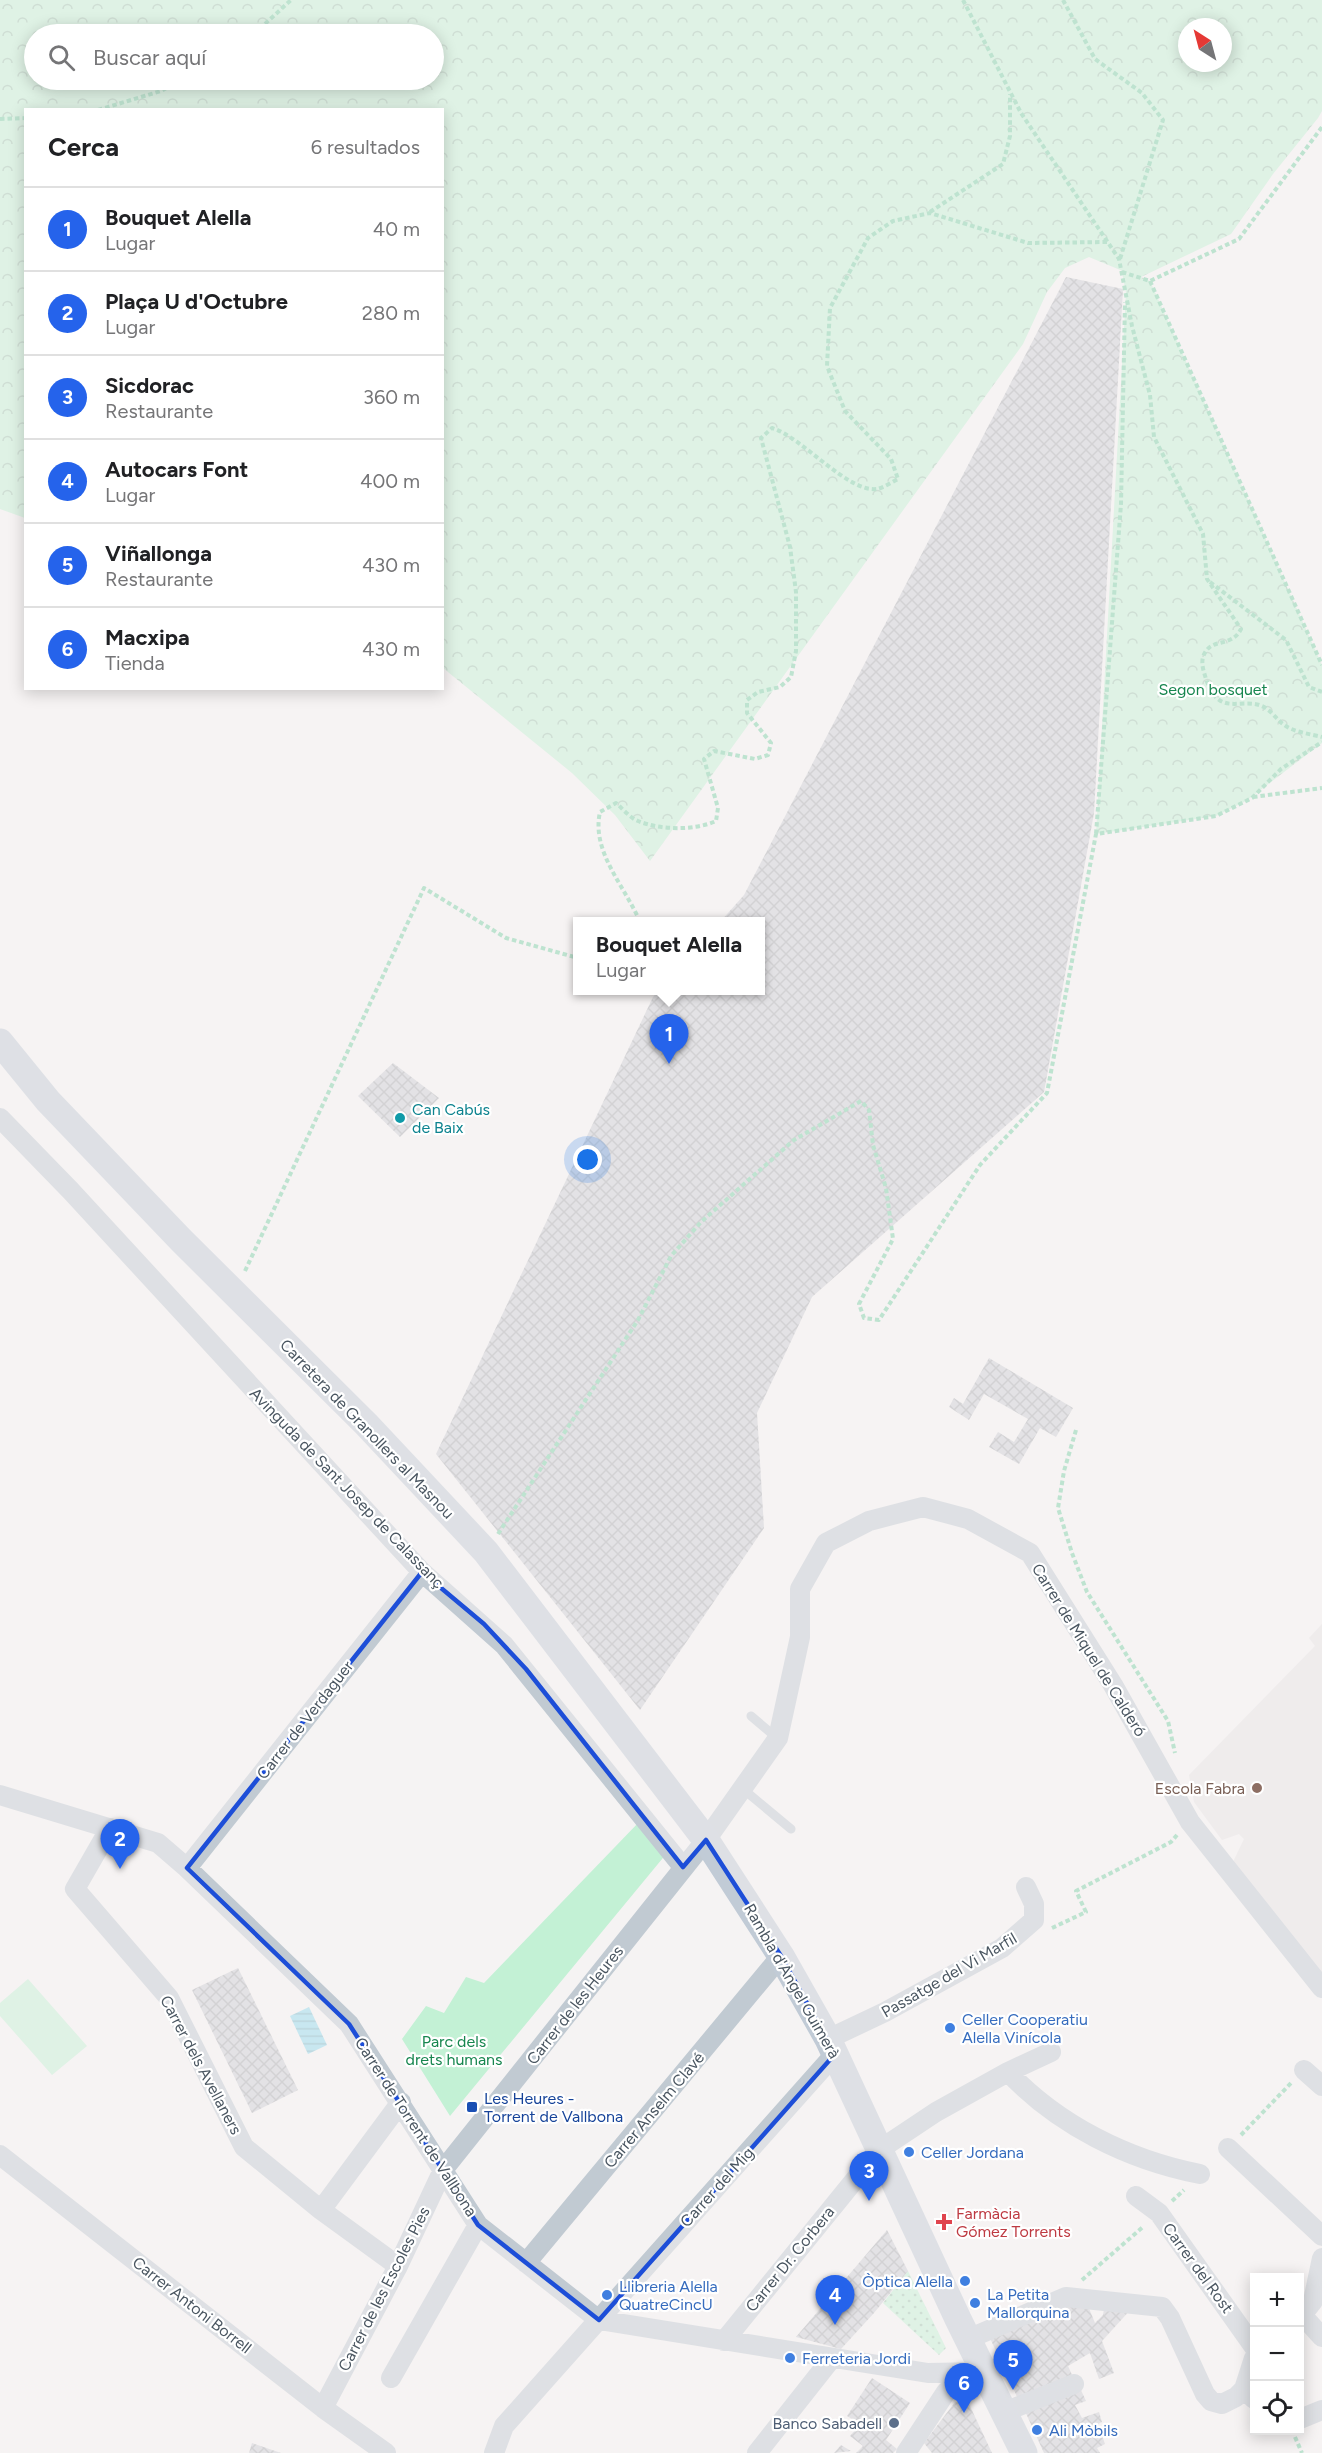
<!DOCTYPE html>
<html lang="es">
<meta charset="utf-8">
<style>
:root{--surface:#fff;--page:#f2f2f2;--text:#202124;--muted:#757577;--line:#e0e0e0;--accent:#2563eb}
body{margin:0;font-family:Figtree,sans-serif;background:var(--page);color:var(--text)}
.controls{position:absolute;right:18px;bottom:18px;display:grid;overflow:hidden;border-radius:0px;box-shadow:0 3px 15px #0003}
.controls button{width:54px;height:54px;display:grid;place-items:center;padding:0;border:0;border-bottom:2px solid var(--line);background:var(--surface);color:var(--text);font:30px sans-serif}
.compass{position:absolute;left:1178px;top:18px;width:54px;height:54px;border-radius:50%;background:var(--surface);box-shadow:0 3px 15px #0003;rotate:324deg}
.you{position:absolute;left:588px;top:1160px;width:21px;height:21px;margin:-15px;border:4px solid #fff;border-radius:50%;background:#1a73e8;box-shadow:0 0 0 9px #1a73e833}
.badge{display:grid;place-items:center;width:39px;height:39px;border-radius:50%;background:var(--accent);color:#fff;font-size:20px;font-weight:700}
.pin{position:absolute;translate:-50% -50px;filter:drop-shadow(0 2px 3px #0008)}
.pin::after{content:'';position:absolute;top:32px;width:21px;height:18px;background:inherit;clip-path:polygon(0 0,100% 0,50% 100%)}
.popup{position:absolute;left:573px;top:917px;width:192px;height:78px;box-sizing:border-box;display:grid;place-content:center;border-radius:0px;background:var(--surface);filter:drop-shadow(0 2px 4px #0005);font-size:20px;white-space:nowrap;color:var(--muted)}
.popup b{font-size:22px;color:var(--text)}
.popup::after{content:'';position:absolute;left:50%;top:100%;margin-left:-12px;border:12px solid transparent;border-top-color:var(--surface)}
.list{margin:0;padding:0;list-style:none}
h2{display:flex;justify-content:space-between;align-items:center;height:78px;margin:0;padding:0 24px;font-size:26px}
h2 small{font-size:20px;font-weight:400;color:var(--muted)}
.list li{display:grid;grid-template-columns:39px 1fr auto;gap:18px;align-items:center;box-sizing:border-box;height:84px;padding:0 24px;border-top:2px solid var(--line)}
.list b{display:block;font-size:22px;white-space:nowrap}
.list p{margin:0;font-size:20px;white-space:nowrap;color:var(--muted)}
.list em{font-size:20px;font-style:normal;color:var(--muted)}
.icon{flex:none;width:33px;height:33px;fill:none;stroke:currentColor;stroke-width:2;stroke-linecap:round;stroke-linejoin:round}
.map{position:relative;flex:none;width:1322px;height:2453px;overflow:hidden}
.search{position:absolute;background:var(--surface);box-shadow:0 3px 15px #0003;left:24px;top:24px;width:420px;height:66px;display:flex;align-items:center;gap:15px;box-sizing:border-box;padding:0 21px;border-radius:33px;color:var(--muted);font-size:22px}
.panel{position:absolute;background:var(--surface);box-shadow:0 3px 15px #0003;left:24px;top:108px;width:420px;height:582px;border-radius:0px}
.map>svg:first-child{display:block}
.education{fill:#e6e4e5}
.green{fill:#c3f1d5}
.forest{fill:url(#forest-crowns);fill-rule:evenodd}
.garden{fill:url(#garden-dots)}
.water{fill:url(#water-rules)}
.building{fill:url(#building-cross-hatch)}
.lines{fill:none;stroke-linecap:round;stroke-linejoin:round}
.path{stroke:#7ad0a6;stroke-width:4;stroke-dasharray:4.5 3;stroke-linecap:butt}
.lane{stroke:#c1cad2;stroke-width:9}
.street{stroke:#c1cad2;stroke-width:20}
.secondary{stroke:#c1cbd6;stroke-width:27}
.marked{fill:none;stroke:#1d4ed8;stroke-width:4.5;stroke-linejoin:round}
.culture-dot{fill:#0f9aa8;stroke:#fff;stroke-width:2}
.education-dot{fill:#8d6e63;stroke:#fff;stroke-width:2}
.shop-dot{fill:#3f7fe0;stroke:#fff;stroke-width:2}
.transit-dot{fill:#1a4fb4;stroke:#fff;stroke-width:2}
.health-dot{fill:#e0444e;stroke:#fff;stroke-width:2}
.service-dot{fill:#5c6f8a;stroke:#fff;stroke-width:2}
.labels{text-anchor:middle;dominant-baseline:central;stroke-width:4.5;stroke-linejoin:round;paint-order:stroke}
.park-label{font-size:16px;fill:#17864f;stroke:#fff}
.culture-label{font-size:16px;fill:#0d838f;stroke:#fff;text-anchor:start}
.street-label{font-size:16px;fill:#4a5661;stroke:#fff}
.education-label{font-size:16px;fill:#785e54;stroke:#fff;text-anchor:end}
.shop-label{font-size:16px;fill:#366cbe;stroke:#fff;text-anchor:start}
.transit-label{font-size:16px;fill:#164399;stroke:#fff;text-anchor:start}
.health-label{font-size:16px;fill:#be3a42;stroke:#fff;text-anchor:start}
.service-label{font-size:16px;fill:#4e5e75;stroke:#fff;text-anchor:end}
</style>
<div class="map">
<svg width="1322" height="2453" viewBox="0 0 1322 2453">
<defs>
<pattern id="forest-crowns" width="20" height="18" patternUnits="userSpaceOnUse" patternTransform="scale(1.5)"><rect width="20" height="18" fill="#c3f1d5"/><path d="M2 6a3 3 0 1 1 6 0M12 15a3 3 0 1 1 6 0" fill="none" stroke="#a0c6b0"/></pattern>
<pattern id="garden-dots" width="8" height="8" patternUnits="userSpaceOnUse" patternTransform="scale(1.5)"><rect width="8" height="8" fill="#c3f1d5"/><path d="M2 2h.1M6 6h.1" fill="none" stroke="#a0c6b0" stroke-width="1.8" stroke-linecap="round"/></pattern>
<pattern id="water-rules" width="6" height="5" patternUnits="userSpaceOnUse" patternTransform="scale(1.5)"><rect width="6" height="5" fill="#90daee"/><path d="M0 2.5h6" fill="none" stroke="#78b4c4"/></pattern>
<pattern id="building-cross-hatch" width="8" height="8" patternUnits="userSpaceOnUse" patternTransform="scale(1.5)"><rect width="8" height="8" fill="#cdcfd5"/><path d="M0 0l8 8M0 8l8-8" fill="none" stroke="#a8abb0"/></pattern>
</defs>
<rect width="100%" height="100%" fill="#f5f3f3"/>
<path class="education" d="M1322,1624V1979L1233,1862L1244,1839L1239,1834L1222,1840L1194,1802L1189,1775L1315,1646L1309,1638Z"/>
<path class="green" d="M640,1821L667,1853L450,2116L402,2039L426,2006L444,2013L466,1977L484,1983Z
M28,1979L87,2046L52,2075L0,2016V2003Z"/>
<path class="forest" d="M0,0H1322V111L1318,118L1273,174L1231,234L1141,277L1150,281L1322,665V743L1246,801L1216,816L1096,834L1126,293L1122,272L1130,274L1089,257L1065,268L1047,292L1023,344L650,861L615,815L572,773L443,668L442,110H26L25,518L0,509ZM1187,27H1223V63H1187ZM34,34H434V80H34Z"/>
<path class="garden" d="M908,2271L946,2348L939,2355L883,2303Z"/>
<path class="water" d="M309,2007L327,2045L308,2054L290,2016Z"/>
<path class="building" d="M1066,277L1123,289L1094,813L1044,1092L812,1297L757,1413L764,1528L640,1710L436,1454L653,997L659,990H760V922H720L744,895Z
M393,1063L439,1098L400,1137L358,1096Z
M989,1358L1073,1408L1056,1437L1040,1428L1019,1464L989,1447L998,1432L1014,1442L1028,1419L984,1394L969,1420L949,1407L954,1398L963,1404Z
M238,1968L298,2090L252,2113L192,1990Z
M887,2230L908,2271L874,2313L841,2349L796,2337Z
M1086,2301L1095,2323L1103,2315L1105,2303L1133,2307L1102,2341L1114,2373L1099,2379L1090,2353L1068,2366L1073,2377L1019,2401L989,2336L1036,2314Z
M872,2378L910,2403L886,2440L897,2449L893,2453H856L863,2446L850,2436L860,2424L847,2416Z
M1080,2388L1086,2401L1075,2405L1082,2418L1099,2412L1102,2422L1098,2424L1105,2444L1097,2448L1100,2453H1044L1024,2409Z
M955,2402L969,2404L992,2453H932L924,2443Z
M252,2443L281,2453H249Z
M841,2445L851,2451L834,2453Z"/>
<g class="lines">
<path class="path" d="M963,0L1021,113L1119,259L1132,326L1150,395L1154,437L1203,534L1207,579L1241,629C1231,649 1210,636 1203,657C1201,665 1204,672 1206,679C1219,718 1240,697 1262,706C1271,710 1276,719 1283,724C1292,732 1311,734 1322,737
M1063,0L1095,59L1142,93L1163,120L1120,259
M254,34L291,0
M98,110L161,91L180,80
M0,119L26,118
M930,212L1003,164L1010,136V94
M1122,272L1150,281L1239,239L1322,127
M1150,281L1322,665
M1210,582L1286,640L1309,687L1322,692
M1253,797L1322,788
M1096,834L1121,504L1125,302
M640,922C625,886 591,852 600,812L616,803C622,808 630,818 638,821C660,830 694,831 716,821L718,808L704,759L714,751L755,759L768,755L771,743L747,713V700L758,692L780,687L791,677L796,651V592L790,547L761,438L772,428C802,437 848,493 877,489C883,488 892,482 898,479L891,459L845,411L827,366L830,308L868,238L893,221L930,213L1028,243L1107,242
M636,990L641,994L647,990
M245,1271L424,888L506,938L578,958
M1076,1430L1064,1471L1058,1508L1072,1553L1087,1592L1168,1721L1175,1753
M498,1534L638,1320L671,1256L701,1222L794,1140L861,1101L869,1110L873,1145L886,1188L893,1239L859,1304L864,1318L879,1320L980,1165L1047,1093L1096,834L1216,816L1252,798L1281,769L1322,742
M1052,1928L1086,1912L1076,1891L1171,1842L1177,1835
M1241,2135L1292,2082
M1172,2201L1184,2190
M1082,2280L1144,2226
M1295,2437L1302,2453"/>
<path class="lane" d="M751,1716L777,1738
M743,1789L791,1829"/>
<path class="street" d="M0,1118L71,1191L422,1572L504,1645L683,1867
M0,1795L158,1843L187,1868L349,2024L478,2225L599,2320L928,2373L984,2372
M110,1828L75,1889L169,1998L244,2147L321,2210L398,2266
M187,1868L422,1572
M828,2039L885,2012L1002,1948L1034,1920V1904L1026,1887
M1304,2070L1322,2086
M1008,2072L1051,2052
M1228,2148L1322,2236
M0,2155L323,2408L386,2453
M1136,2196L1159,2213L1254,2347
M321,2210L401,2102
M1322,2258L1313,2301L1302,2315L1322,2337
M526,2263L781,1956
M968,2339L1066,2297L1162,2307L1170,2318L1205,2394L1211,2401L1222,2404L1236,2397L1244,2389
M724,2341L879,2150L936,2112L1008,2072C1058,2125 1128,2160 1200,2174
M1254,2358L1244,2389L1254,2399
M391,2378L478,2225
M323,2408L398,2266L443,2170L706,1840L778,1738L800,1637V1589L826,1543L869,1521L923,1507L968,1519L1030,1553L1113,1685L1190,1822L1322,1988
M1004,2412L1074,2384
M1300,2419L1322,2410
M494,2453L504,2426L835,2054
M757,2453L832,2358
M906,2453L946,2392L963,2374"/>
<path class="secondary" d="M0,1042L48,1101L181,1240L366,1424L486,1552L706,1840L781,1956L828,2039L958,2319L1024,2453"/>
</g>
<path d="M0 0H1322V2453H0ZM422,1572L484,1624L526,1669L683,1867L706,1840L781,1956L835,2054L599,2320L478,2225L349,2024L187,1868Z" fill="#f5f3f3" fill-opacity=".55" fill-rule="evenodd"/>
<path class="marked" d="M422,1572L484,1624L526,1669L683,1867L706,1840L781,1956L835,2054L599,2320L478,2225L349,2024L187,1868Z"/>
<circle class="culture-dot" cx="400" cy="1118" r="6"/>
<circle class="education-dot" cx="1257" cy="1788" r="6"/>
<g class="shop-dot">
<circle cx="950" cy="2028" r="6"/>
<circle cx="909" cy="2152" r="6"/>
<circle cx="965" cy="2281" r="6"/>
<circle cx="607" cy="2295" r="6"/>
<circle cx="975" cy="2303" r="6"/>
<circle cx="790" cy="2358" r="6"/>
<circle cx="1037" cy="2430" r="6"/>
</g>
<rect class="transit-dot" x="466" y="2101" width="12" height="12" rx="3"/>
<path class="health-dot" d="M941 2213h6v6h6v6h-6v6h-6v-6h-6v-6h6z"/>
<circle class="service-dot" cx="894" cy="2423" r="6"/>
<g class="labels">
<g class="park-label">
<text x="1213" y="689">Segon bosquet</text>
<text x="454" y="2041">Parc dels<tspan x="454" dy="18">drets humans</tspan></text>
</g>
<g class="culture-label">
<text x="412" y="1109">Can Cabús<tspan x="412" dy="18">de Baix</tspan></text>
</g>
<g class="street-label">
<text transform="translate(367 1429) rotate(46)">Carretera de Granollers al Masnou</text>
<text transform="translate(347 1488) rotate(46)">Avinguda de Sant Josep de Calassanç</text>
<text transform="translate(1089 1650) rotate(58)">Carrer de Miquel de Calderó</text>
<text transform="translate(305 1720) rotate(-52)">Carrer de Verdaguer</text>
<text transform="translate(949 1975) rotate(-30)">Passatge del Vi Marfil</text>
<text transform="translate(792 1981) rotate(60)">Rambla d'Àngel Guimerà</text>
<text transform="translate(575 2005) rotate(-52)">Carrer de les Heures</text>
<text transform="translate(201 2065) rotate(62)">Carrer dels Avellaners</text>
<text transform="translate(654 2110) rotate(-50)">Carrer Anselm Clavé</text>
<text transform="translate(416 2127) rotate(57)">Carrer de Torrent de Vallbona</text>
<text transform="translate(717 2187) rotate(-48)">Carrer del Mig</text>
<text transform="translate(790 2259) rotate(-51)">Carrer Dr. Corbera</text>
<text transform="translate(1198 2268) rotate(54)">Carrer del Rost</text>
<text transform="translate(384 2289) rotate(-63)">Carrer de les Escoles Pies</text>
<text transform="translate(192 2305) rotate(38)">Carrer Antoni Borrell</text>
</g>
<g class="education-label">
<text x="1245" y="1788">Escola Fabra</text>
</g>
<g class="shop-label">
<text x="962" y="2019">Celler Cooperatiu<tspan x="962" dy="18">Alella Vinícola</tspan></text>
<text x="921" y="2152">Celler Jordana</text>
<text x="953" y="2281" text-anchor="end">Òptica Alella</text>
<text x="619" y="2286">Llibreria Alella<tspan x="619" dy="18">QuatreCincU</tspan></text>
<text x="987" y="2294">La Petita<tspan x="987" dy="18">Mallorquina</tspan></text>
<text x="802" y="2358">Ferreteria Jordi</text>
<text x="1049" y="2430">Ali Mòbils</text>
</g>
<g class="transit-label">
<text x="484" y="2098">Les Heures -<tspan x="484" dy="18">Torrent de Vallbona</tspan></text>
</g>
<g class="health-label">
<text x="956" y="2213">Farmàcia<tspan x="956" dy="18">Gómez Torrents</tspan></text>
</g>
<g class="service-label">
<text x="882" y="2423">Banco Sabadell</text>
</g>
</g>
</svg>
<div class="controls">
<button>+</button>
<button>−</button>
<button><svg class="icon" aria-label="locate" viewBox="0 0 24 24"><circle cx="12" cy="12" r="6"/><path d="M12 2v4M12 18v4M2 12h4M18 12h4"/></svg></button>
</div>
<svg class="compass" viewBox="-18 -18 36 36"><path d="M0-13l5 13h-10z" fill="#e53935"/><path d="M0 13l5-13h-10z" fill="#757577"/></svg>
<div class="you"></div>
<div class="pin badge" style="left:669px;top:1064px">1</div>
<div class="popup"><b>Bouquet Alella</b>Lugar</div>
<div class="pin badge" style="left:120px;top:1869px">2</div>
<div class="pin badge" style="left:869px;top:2201px">3</div>
<div class="pin badge" style="left:835px;top:2325px">4</div>
<div class="pin badge" style="left:1013px;top:2390px">5</div>
<div class="pin badge" style="left:964px;top:2413px">6</div>
<div class="search"><svg class="icon" aria-label="search" viewBox="0 0 24 24"><circle cx="10" cy="10" r="6"/><path d="M15 15l6 6"/></svg>Buscar aquí</div>
<section class="panel">
<h2>Cerca<small>6 resultados</small></h2>
<ul class="list">
<li><span class="badge">1</span><div><b>Bouquet Alella</b><p>Lugar</p></div><em>40 m</em></li>
<li><span class="badge">2</span><div><b>Plaça U d'Octubre</b><p>Lugar</p></div><em>280 m</em></li>
<li><span class="badge">3</span><div><b>Sicdorac</b><p>Restaurante</p></div><em>360 m</em></li>
<li><span class="badge">4</span><div><b>Autocars Font</b><p>Lugar</p></div><em>400 m</em></li>
<li><span class="badge">5</span><div><b>Viñallonga</b><p>Restaurante</p></div><em>430 m</em></li>
<li><span class="badge">6</span><div><b>Macxipa</b><p>Tienda</p></div><em>430 m</em></li>
</ul>
</section>
</div>
